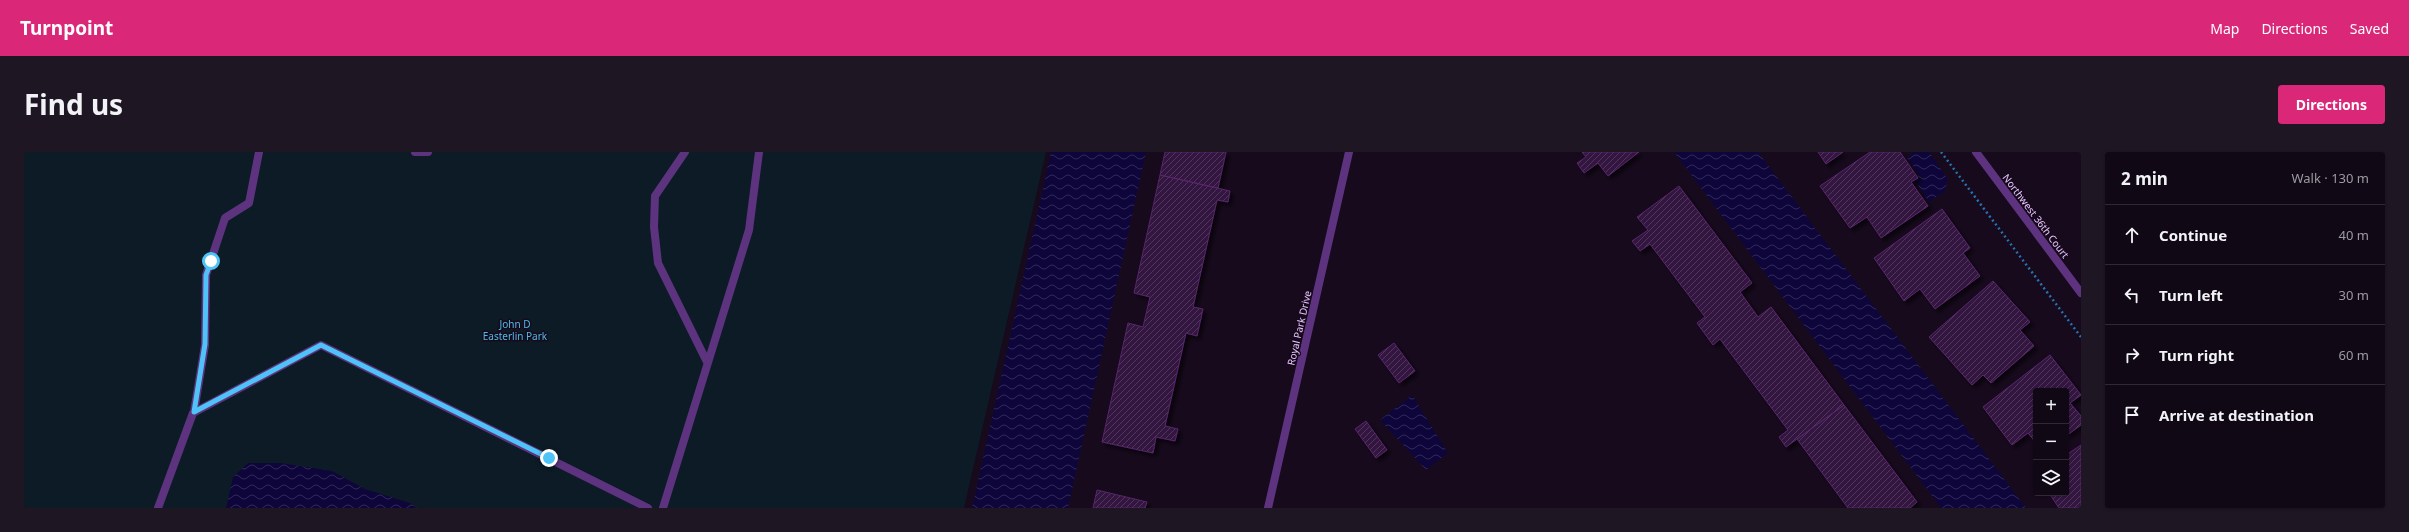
<!DOCTYPE html>
<meta charset="utf-8">
<style>
:root{--surface:#110816;--page:#1e1623;--text:#f1f3f6;--muted:#9c9aa1;--line:#302935;--accent:#db2777}
body{margin:0;font-family:"Noto Sans",sans-serif;background:var(--page);color:var(--text)}
.controls{position:absolute;right:12px;bottom:12px;display:grid;overflow:hidden;border-radius:4px;box-shadow:0 1px 3px #0004}
.controls button{width:36px;height:36px;display:grid;place-items:center;padding:0;border:0;border-bottom:1px solid var(--line);background:var(--surface);color:var(--text);font:20px sans-serif}
.stop{position:absolute;width:12px;height:12px;margin:-9px;border:3px solid #4fc3f7;border-radius:50%;background:#fff}
.stop.end{background:#4fc3f7;border-color:#fff;box-shadow:0 1px 4px #0008}
.list{margin:0;padding:0;list-style:none}
h2{display:flex;justify-content:space-between;align-items:center;height:52px;margin:0;padding:0 16px;font-size:17px}
h2 small{font-size:13px;font-weight:400;color:var(--muted)}
.list li{display:grid;grid-template-columns:26px 1fr auto;gap:12px;align-items:center;box-sizing:border-box;height:60px;padding:0 16px;border-top:1px solid var(--line)}
.list b{display:block;font-size:15px;white-space:nowrap}
.list em{font-size:13px;font-style:normal;color:var(--muted)}
.icon{flex:none;width:22px;height:22px;fill:none;stroke:currentColor;stroke-width:2;stroke-linecap:round;stroke-linejoin:round}
.map{position:relative;flex:none;width:2057px;height:356px;overflow:hidden;border-radius:4px}
header{display:flex;align-items:center;gap:24px;box-sizing:border-box;height:56px;padding:0 20px;background:var(--accent);color:#fff}
header strong{font-size:19px}
nav{display:flex;gap:22px;margin-inline-start:auto;font-size:14px}
.intro{display:flex;align-items:center;justify-content:space-between;box-sizing:border-box;height:96px;padding:0 24px}
h1{margin:0;font-size:28px}
.button{padding:10px 18px;border-radius:4px;background:var(--accent);color:#fff;font-size:14px;font-weight:700}
main{display:flex;gap:24px;padding:0 24px}
aside{flex:1;background:var(--surface);border-radius:4px;box-shadow:0 1px 3px #0004}
.map>svg:first-child{display:block}
.park{fill:#0d1b27}
.water{fill:url(#water-waves)}
.building{fill:url(#building-hatch);stroke:#58266c;filter:url(#shadow)}
.lines{fill:none;stroke-linecap:round;stroke-linejoin:round}
.path{stroke:#2673b3;stroke-width:2.5;stroke-dasharray:2 3;stroke-linecap:butt}
.service{stroke:#5d337f;stroke-width:8}
.minor{stroke:#5d337f;stroke-width:8}
.route{stroke:#4fc3f7;stroke-width:5}
.labels{text-anchor:middle;dominant-baseline:central;stroke-width:3;stroke-linejoin:round;paint-order:stroke}
.street-label{font-size:10px;fill:#eac6ff;stroke:#170a1d}
.park-label{font-size:10px;fill:#4dbce4;stroke:#170a1d}
</style>
<header>
<strong>Turnpoint</strong>
<nav><a>Map</a><a>Directions</a><a>Saved</a></nav>
</header>
<div class="intro"><h1>Find us</h1><a class="button">Directions</a></div>
<main>
<div class="map">
<svg width="2057" height="356" viewBox="0 0 2057 356">
<defs>
<pattern id="water-waves" width="16" height="10" patternUnits="userSpaceOnUse"><rect width="16" height="10" fill="#0e063a"/><path d="M0 5q4-4 8 0t8 0" fill="none" stroke="#312958"/></pattern>
<pattern id="building-hatch" width="6" height="6" patternUnits="userSpaceOnUse"><rect width="6" height="6" fill="#33153f"/><path d="M-1 1l2-2M0 6l6-6M5 7l2-2" fill="none" stroke="#51365c"/></pattern>
<filter id="shadow"><feDropShadow dx="3.5" dy="3.5" stdDeviation="2" flood-color="#0009"/></filter>
</defs>
<rect width="100%" height="100%" fill="#170a1d"/>
<path class="park" d="M0,0H1022L940,356H0Z"/>
<path class="water" d="M1027,0H1122L1044,356H948Z
M1650,0H1734L2002,356H1917Z
M1890,0H1905L1924,27L1921,39L1905,50L1890,27L1895,23L1883,6Z
M1388,243L1424,301L1402,318L1356,268Z
M224,311H257L308,319L341,337L386,351L393,356H202L209,325Z"/>
<path class="building" d="M1141,0H1202L1194,36L1136,23Z
M1558,0H1615L1584,24L1574,11L1560,21L1553,11L1562,5Z
M1794,0H1819L1802,12Z
M1846,0H1876L1894,26L1887,30L1904,54L1857,86L1843,65L1826,76L1796,34Z
M1136,23L1206,39L1204,50L1193,48L1169,155L1179,157L1173,184L1162,181L1141,274L1154,277L1151,289L1132,285L1129,301L1078,290L1104,171L1119,175L1126,145L1110,141Z
M1655,34L1728,131L1716,140L1734,165L1747,155L1820,253L1762,295L1755,285L1764,278L1696,187L1689,193L1673,171L1681,165L1626,92L1616,99L1608,89L1624,78L1613,65Z
M1918,57L1946,96L1939,101L1956,124L1911,157L1896,137L1880,149L1850,106Z
M1969,129L2006,170L1996,178L2010,194L1967,231L1959,223L1948,233L1905,185Z
M1370,191L1391,219L1375,231L1354,203Z
M2026,203L2057,243L2046,251L2057,264V273L2042,284V239H2012V291L2004,281L1988,293L1959,255Z
M1820,253L1893,350L1886,356H1824L1773,287Z
M1342,269L1363,298L1352,306L1331,277Z
M2057,293V356H2035L2025,341H2042V303Z
M1073,338L1123,350L1121,356H1069Z"/>
<g class="lines">
<path class="path" d="M1917,0L2057,185"/>
<path class="service" d="M391,0H404
M661,0L631,44L630,75L634,111L683,210
M170,260L181,193L182,123L201,66L225,51L235,0
M134,356L169,261L297,193L624,356
M639,356L725,78L735,0"/>
<path class="minor" d="M1952,0L2057,141
M1244,356L1325,0"/>
</g>
<g class="lines">
<path class="route" d="M187,109L182,123L181,192L170,260L297,193L525,306"/>
</g>
<g class="labels">
<g class="street-label">
<text transform="translate(2012 64) rotate(53)">Northwest 36th Court</text>
<text transform="translate(1275 176) rotate(-77)">Royal Park Drive</text>
</g>
<g class="park-label">
<text x="491" y="172">John D<tspan x="491" dy="12">Easterlin Park</tspan></text>
</g>
</g>
</svg>
<div class="controls">
<button>+</button>
<button>−</button>
<button><svg class="icon" aria-label="layers" viewBox="0 0 24 24"><path d="M12 4l9 5-9 5-9-5zM3 14l9 5 9-5"/></svg></button>
</div>
<div class="stop" style="left:187px;top:109px"></div>
<div class="stop end" style="left:525px;top:306px"></div>
</div>
<aside>
<h2>2 min<small>Walk · 130 m</small></h2>
<ul class="list">
<li><svg class="icon" aria-label="ahead" viewBox="0 0 24 24"><path d="M12 20V5M6 11l6-6 6 6"/></svg><div><b>Continue</b></div><em>40 m</em></li>
<li><svg class="icon" aria-label="left" viewBox="0 0 24 24"><path d="M17 20v-9H6M10 6l-5 5 5 5"/></svg><div><b>Turn left</b></div><em>30 m</em></li>
<li><svg class="icon" aria-label="right" viewBox="0 0 24 24"><path d="M7 20v-9h11M14 6l5 5-5 5"/></svg><div><b>Turn right</b></div><em>60 m</em></li>
<li><svg class="icon" aria-label="arrive" viewBox="0 0 24 24"><path d="M6 21V4h12l-3 4 3 4H6"/></svg><div><b>Arrive at destination</b></div></li>
</ul>
</aside>
</main>
